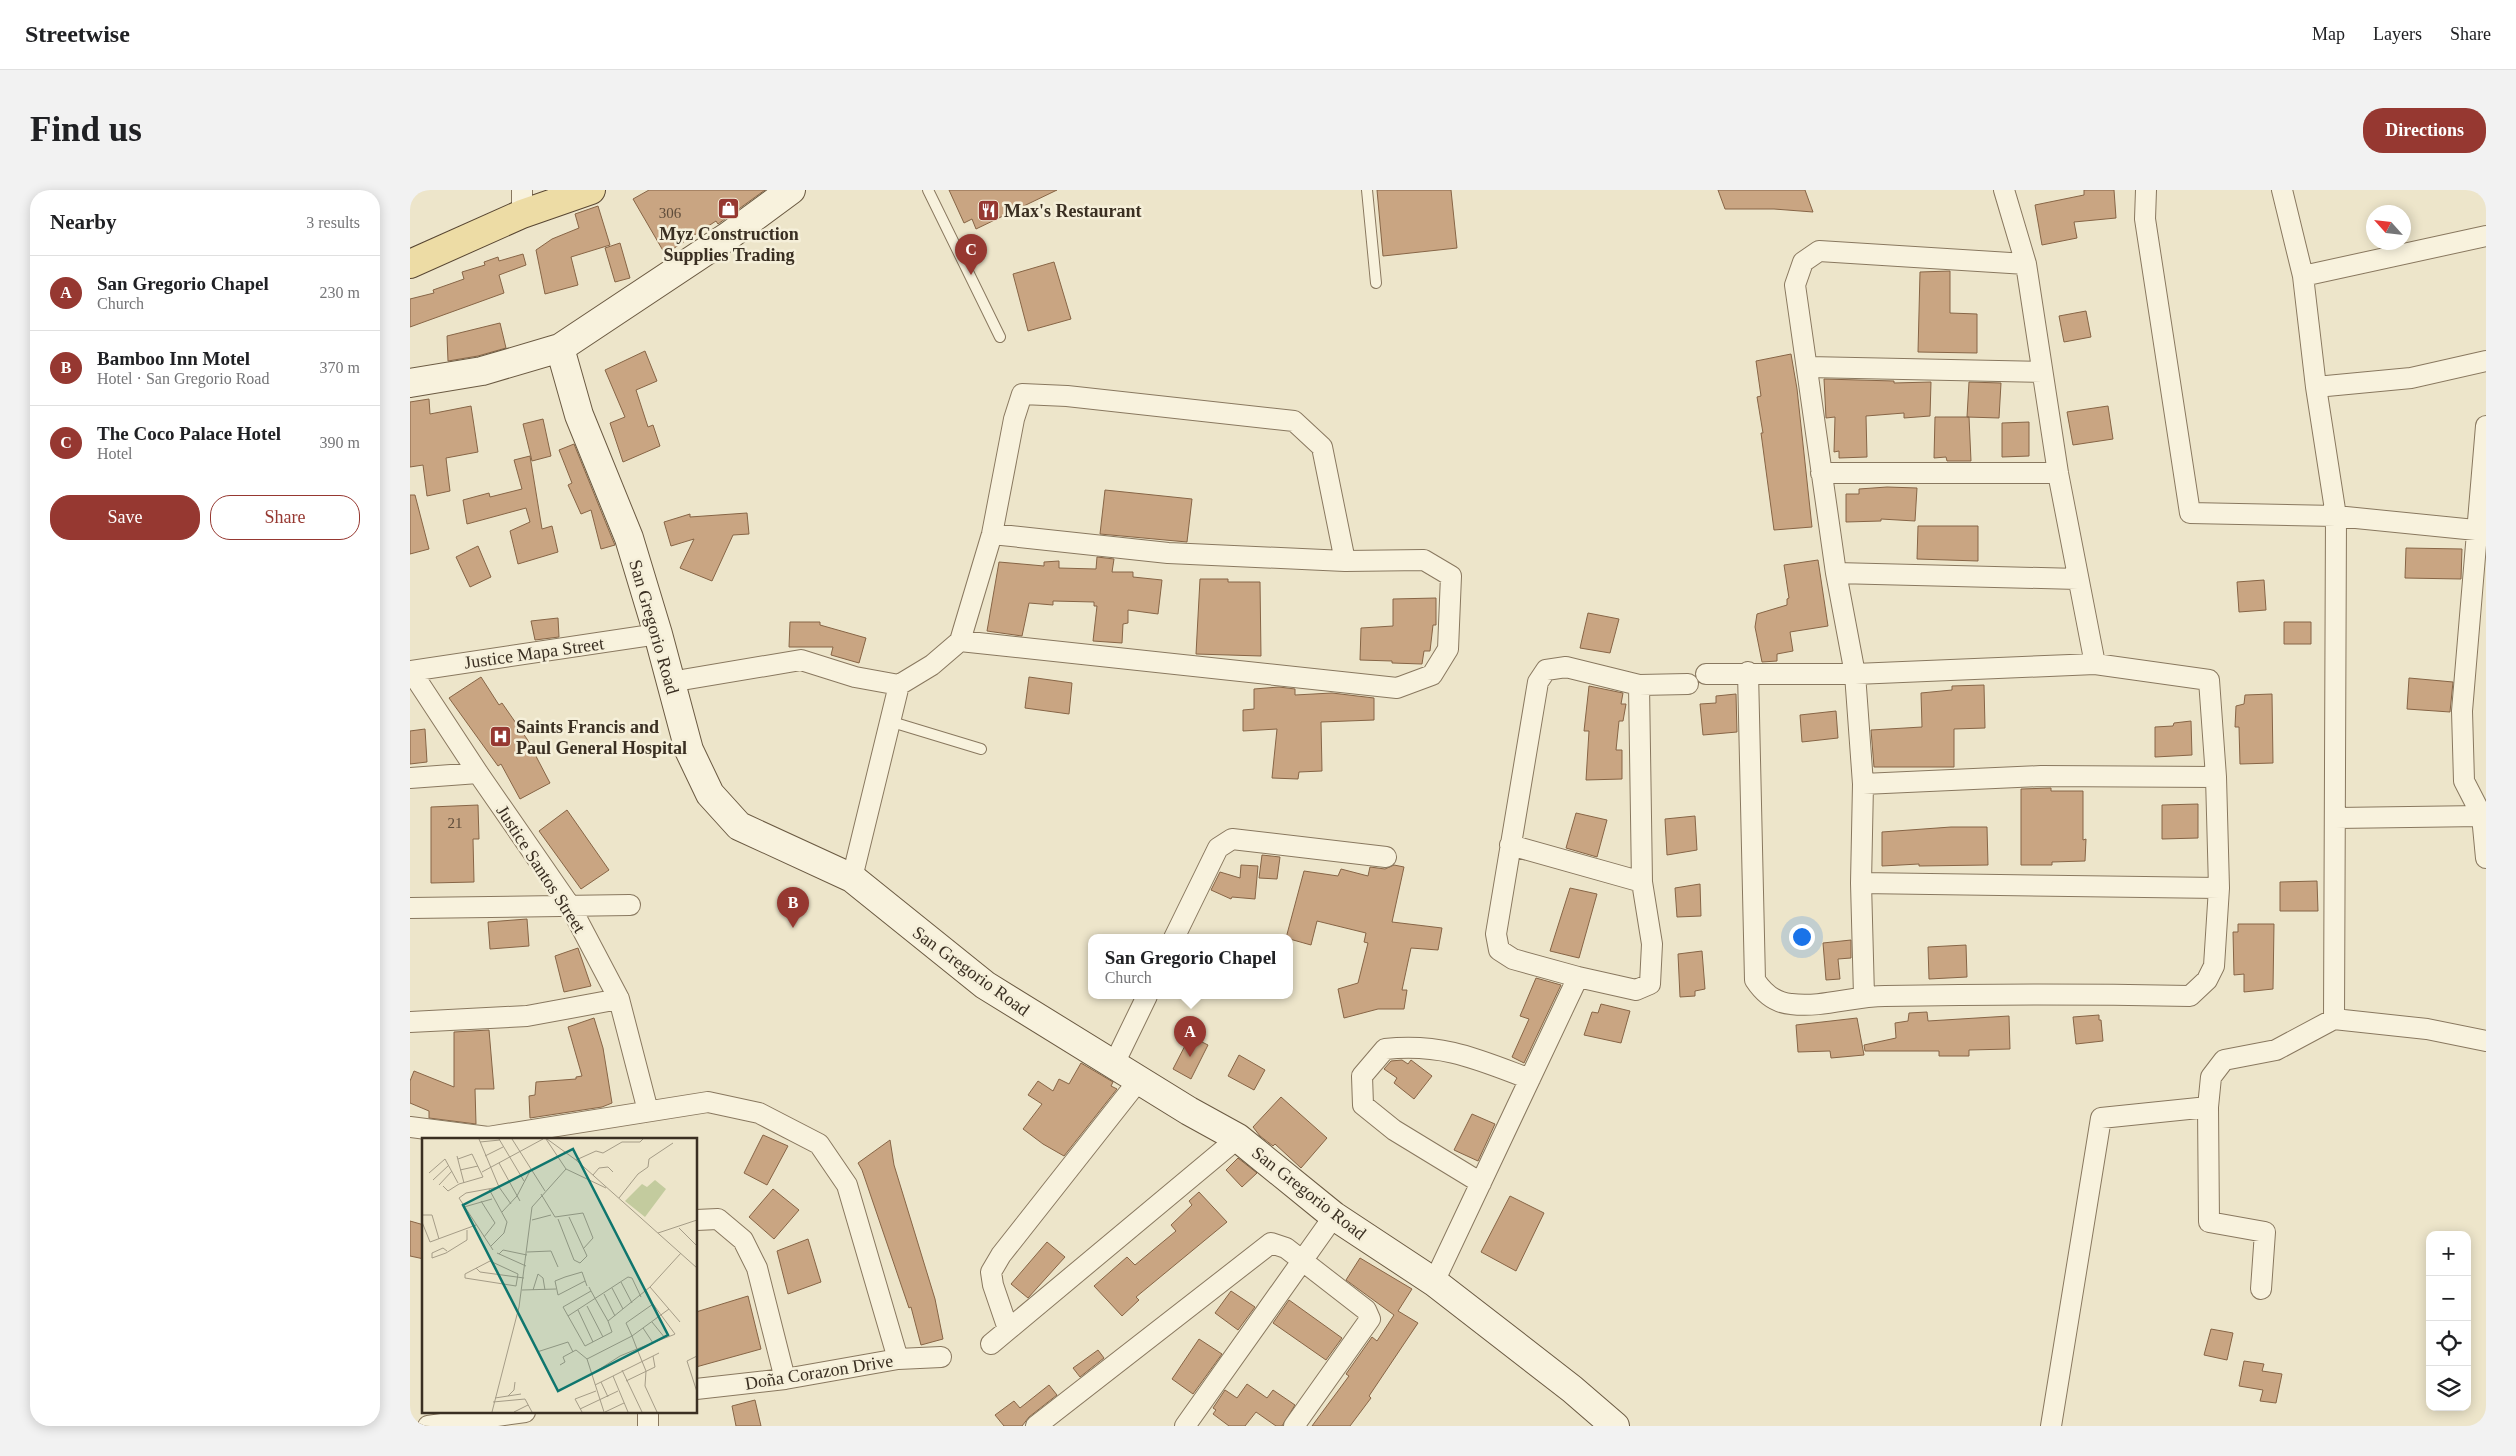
<!DOCTYPE html>
<meta charset="utf-8">
<style>
:root{--surface:#fff;--page:#f2f2f2;--text:#202124;--muted:#757577;--line:#e0e0e0;--accent:#963831}
body{margin:0;font-family:"Times New Roman",serif;background:var(--page);color:var(--text)}
.controls{position:absolute;right:15px;bottom:15px;display:grid;overflow:hidden;border-radius:10px;box-shadow:0 2px 12px #0003}
.controls button{width:45px;height:45px;display:grid;place-items:center;padding:0;border:0;border-bottom:1px solid var(--line);background:var(--surface);color:var(--text);font:25px sans-serif}
.compass{position:absolute;left:1956px;top:15px;width:45px;height:45px;border-radius:50%;background:var(--surface);box-shadow:0 2px 12px #0003;rotate:297deg}
.you{position:absolute;left:1391px;top:746px;width:18px;height:18px;margin:-12px;border:4px solid #fff;border-radius:50%;background:#1a73e8;box-shadow:0 0 0 8px #1a73e833}
.badge{display:grid;place-items:center;width:32px;height:32px;border-radius:50%;background:var(--accent);color:#fff;font-size:16px;font-weight:700}
.pin{position:absolute;translate:-50% -41px;filter:drop-shadow(0 1px 2px #0008)}
.pin::after{content:'';position:absolute;top:26px;width:18px;height:15px;background:inherit;clip-path:polygon(0 0,100% 0,50% 100%)}
.popup{position:absolute;left:678px;top:744px;width:205px;height:65px;box-sizing:border-box;display:grid;place-content:center;border-radius:10px;background:var(--surface);filter:drop-shadow(0 1px 4px #0005);font-size:16px;white-space:nowrap;color:var(--muted)}
.popup b{font-size:19px;color:var(--text)}
.popup::after{content:'';position:absolute;left:50%;top:100%;margin-left:-10px;border:10px solid transparent;border-top-color:var(--surface)}
.list{margin:0;padding:0;list-style:none}
h2{display:flex;justify-content:space-between;align-items:center;height:65px;margin:0;padding:0 20px;font-size:21px}
h2 small{font-size:16px;font-weight:400;color:var(--muted)}
.list li{display:grid;grid-template-columns:32px 1fr auto;gap:15px;align-items:center;box-sizing:border-box;height:75px;padding:0 20px;border-top:1px solid var(--line)}
.list b{display:block;font-size:19px;white-space:nowrap}
.list p{margin:0;font-size:16px;white-space:nowrap;color:var(--muted)}
.list em{font-size:16px;font-style:normal;color:var(--muted)}
.actions{display:flex;gap:10px;padding:15px 20px}
.actions a{flex:1;padding:11px 0;border:1px solid var(--accent);border-radius:20px;text-align:center;font-size:18px;color:var(--accent)}
.actions .main{background:var(--accent);color:#fff}
.icon{flex:none;width:28px;height:28px;fill:none;stroke:currentColor;stroke-width:2;stroke-linecap:round;stroke-linejoin:round}
.map{position:relative;flex:none;width:2076px;height:1236px;overflow:hidden;border-radius:20px}
header{display:flex;align-items:center;gap:30px;box-sizing:border-box;height:70px;padding:0 25px;background:var(--surface);border-bottom:1px solid var(--line)}
header strong{font-size:24px}
nav{display:flex;gap:28px;margin-inline-start:auto;font-size:18px}
.intro{display:flex;align-items:center;justify-content:space-between;box-sizing:border-box;height:120px;padding:0 30px}
h1{margin:0;font-size:35px}
.button{padding:12px 22px;border-radius:20px;background:var(--accent);color:#fff;font-size:18px;font-weight:700}
main{display:flex;gap:30px;padding:0 30px}
aside{flex:1;background:var(--surface);border-radius:20px;box-shadow:0 2px 12px #0003}
.map>svg:first-child{display:block}
.building{fill:#c9a582;stroke:#876546}
.lines{fill:none;stroke-linecap:round;stroke-linejoin:round}
.lane-casing{stroke:#89785f;stroke-width:12}
.street-casing{stroke:#89785f;stroke-width:22}
.secondary-casing{stroke:#6b5a42;stroke-width:30}
.primary-casing{stroke:#584632;stroke-width:30}
.lane{stroke:#f8f2dd;stroke-width:10}
.street{stroke:#f8f2dd;stroke-width:20}
.secondary{stroke:#f8f2dd;stroke-width:28}
.primary{stroke:#eddca5;stroke-width:28}
.labels{text-anchor:middle;dominant-baseline:central;stroke-width:5;stroke-linejoin:round;paint-order:stroke}
.number-label{font-size:15px;fill:#5e4c3a}
.poi-label{font-size:18px;font-weight:bold;fill:#3a2f22;stroke:#f5efd9;text-anchor:start}
.street-label{font-size:18px;fill:#3a2f22;stroke:#f5efd9}
.inset-road{fill:none;stroke:#a59c87;stroke-width:1}
.view{fill:#0f766e;fill-opacity:0.15;stroke:#0f766e;stroke-width:2.5}
.inset-edge{fill:none;stroke:#3a2f22;stroke-width:2.5}
</style>
<header>
<strong>Streetwise</strong>
<nav><a>Map</a><a>Layers</a><a>Share</a></nav>
</header>
<div class="intro"><h1>Find us</h1><a class="button">Directions</a></div>
<main>
<aside>
<h2>Nearby<small>3 results</small></h2>
<ul class="list">
<li><span class="badge">A</span><div><b>San Gregorio Chapel</b><p>Church</p></div><em>230 m</em></li>
<li><span class="badge">B</span><div><b>Bamboo Inn Motel</b><p>Hotel · San Gregorio Road</p></div><em>370 m</em></li>
<li><span class="badge">C</span><div><b>The Coco Palace Hotel</b><p>Hotel</p></div><em>390 m</em></li>
</ul>
<div class="actions"><a class="main">Save</a><a>Share</a></div>
</aside>
<div class="map">
<svg width="2076" height="1236" viewBox="0 0 2076 1236">
<rect width="100%" height="100%" fill="#ede5ca"/>
<path class="building" d="M239,0H355L308,34L306,31L255,64L223,9Z
M539,0H647L566,39L562,29L554,33Z
M967,0H1041L1047,58L973,66Z
M1308,0H1395L1403,22L1364,19H1315Z
M1674,0H1704L1706,28L1664,32L1667,48L1632,55L1625,15L1674,5Z
M188,16L200,55L161,67L168,95L135,104L126,60L142,49L169,38L165,24Z
M210,53L220,88L205,92L195,58Z
M113,64L116,75L89,85L94,103L0,137V109L24,103L23,100L54,89L52,82L75,75L74,72L88,67L89,71Z
M644,72L661,129L618,141L603,84Z
M1540,81V123L1567,124V163L1508,162L1510,82Z
M1676,121L1681,147L1654,152L1649,126Z
M90,133L96,158L68,166L38,171L37,146Z
M235,161L247,191L226,200L238,237L243,235L250,256L213,272L200,233L215,227L195,180Z
M1381,164L1387,199L1402,337L1364,340L1351,243H1353L1347,207L1351,206L1346,171Z
M1414,189L1484,191V193L1521,192L1520,226L1494,228V223L1456,226L1457,267L1429,268V261L1424,262L1425,227L1416,228Z
M1559,192L1591,193L1589,228L1557,227Z
M19,209L20,224L61,216L68,262L36,268L40,301L17,306L13,275L0,277V212Z
M1698,216L1703,249L1663,255L1657,222Z
M1525,227H1559L1561,271H1537L1536,267L1524,268Z
M133,229L141,266L122,271L113,234Z
M1619,232V266L1592,267V233Z
M164,254L204,353L205,355L191,359L181,320L171,324L158,295L162,293L149,260Z
M120,266L132,339L142,336L148,362L108,374L100,341L120,332L116,318L57,334L53,310L79,303L80,307L112,299L104,270Z
M1477,297L1507,298L1505,331L1471,329V331L1436,332V304H1449V299Z
M695,300L782,309L777,352L690,344Z
M0,305H5L19,359L0,364Z
M337,323L339,344L323,345L302,391L270,378L284,349L261,356L254,332L280,324V327Z
M1508,336H1568V371L1507,369Z
M68,356L81,387L60,397L46,367Z
M1996,358L2052,359L2051,389L1995,388Z
M687,367L704,369L702,382H723V387L752,390L748,424L718,420V433L713,434L712,453L683,451L687,416H684V412L643,411V415L619,413L612,446L577,441L589,372L634,376V372L649,371V378L686,379Z
M1408,370L1418,436L1380,442L1383,461L1367,464V471L1352,472L1345,437L1347,424L1377,415V409L1379,408L1374,375Z
M790,389H818V392H850L851,466L786,464Z
M1854,390L1856,420L1829,422L1827,392Z
M1026,408V435H1023L1020,461H1014L1012,474L982,473V471L950,470L951,438L983,436V409Z
M1178,423L1209,429L1200,463L1170,458Z
M148,428L149,447L125,450L121,431Z
M380,432H410V435L456,448L449,473L421,465L423,457H379Z
M1874,432H1901V454H1874Z
M71,487L89,515L92,513L117,549L140,593L110,609L91,574L88,576L39,508Z
M619,487L662,493L659,524L615,518Z
M1999,488L2043,492L2040,522L1997,519Z
M1574,495L1575,538L1544,539V577H1464L1461,540L1512,537L1511,503L1542,500V496Z
M1179,496L1213,503L1211,514H1216L1213,531H1209L1206,560H1212V589L1176,590L1179,541H1174Z
M869,497L885,499V505L922,503L964,508V530L911,532L912,581L889,582L888,589L862,588L867,539L833,541V520L844,519V499Z
M1326,504L1327,542L1293,545L1290,514L1306,513V506Z
M1862,504L1863,573L1830,574L1829,537H1825L1826,516L1834,514L1835,505Z
M1426,521L1428,548L1392,552L1390,525Z
M1781,531L1782,565L1745,567V537L1763,536L1764,533Z
M15,539L17,572L0,574V541Z
M1641,598V601H1673V650L1676,649L1675,671L1642,672V675H1611V599Z
M1788,614V648L1752,649V615Z
M68,615L69,649H63L64,692L21,693V617Z
M157,620L199,680L171,699L129,641Z
M1166,623L1197,630L1187,667L1156,658Z
M1285,626L1287,660L1257,665L1255,629Z
M1541,637H1577L1578,675L1509,676V674L1472,676V642Z
M852,665L870,667L867,689L849,688Z
M831,675L848,676L845,709L822,707L821,709L801,700L810,682L830,688Z
M984,675L994,677L982,732L1032,738L1028,760L1001,758L992,800H997L994,819H968L934,828L928,799L948,793L958,753L954,752L956,743L907,731L901,755L876,748L894,681L928,686L931,679L958,686L960,677L975,679Z
M1907,691L1908,721H1870V692Z
M1290,694L1291,726L1267,727L1265,698Z
M1160,698L1187,704L1169,768L1140,761Z
M117,729L119,756L80,759L78,732Z
M1828,734H1864L1863,799L1834,802V784L1824,785L1823,742H1828Z
M1441,750V768L1428,769L1430,789L1416,790L1413,753Z
M1556,755L1557,787L1519,789L1518,757Z
M168,758L181,796L154,802L145,766Z
M1292,761L1295,799L1285,801V806L1270,807L1268,764Z
M1126,788L1151,795L1114,873L1102,867L1119,829L1110,826Z
M1191,814L1220,821L1211,853L1174,845L1182,822L1188,823Z
M1517,822L1518,831L1599,826L1600,859L1559,860V866H1529V861H1455L1454,855L1486,848L1485,833L1498,831L1499,823Z
M1689,825V830H1691L1693,851L1666,854L1663,827Z
M184,828L193,858L202,913L192,917L120,928L119,906L125,905L126,892L166,889V887L172,886L158,837Z
M1447,828L1454,865L1421,868L1420,861L1388,862L1386,835Z
M79,840L84,899H65L66,934L19,928V921L0,913V891L4,881L44,897V842Z
M780,846L798,855L781,889L763,879Z
M829,865L855,880L844,900L818,886Z
M992,870L998,874L1001,870L1022,886L1004,909L984,893L987,888L974,879L981,871Z
M671,873L703,892L701,896L707,899L654,966L633,954L613,939L632,914L618,905L628,891L643,901L649,889L659,894Z
M871,907L917,948L891,978L865,954L863,956L850,946L843,937Z
M1062,924L1085,934L1068,971L1044,960Z
M353,945L378,956L357,995L334,983Z
M480,950L484,975L525,1109L533,1149L511,1155L501,1117L499,1118L452,980L448,973Z
M828,968L847,983L832,997L816,980Z
M363,999L389,1020L364,1049L339,1027Z
M789,1002L817,1032L726,1107L729,1110L712,1126L684,1096L717,1067L725,1075L766,1041L761,1035L782,1015L779,1011Z
M1100,1006L1134,1023L1106,1081L1071,1062Z
M0,1031L14,1035V1069L0,1066Z
M398,1049L411,1092L378,1104L367,1061Z
M637,1052L655,1067L618,1108L601,1094Z
M950,1068L1002,1099L988,1121L1008,1133L959,1206L961,1208L940,1236H902L939,1186L936,1184L962,1147L967,1151L984,1125L936,1090Z
M821,1101L845,1117L828,1140L805,1123Z
M338,1106L351,1159L286,1177V1122Z
M879,1110L932,1148L916,1170L863,1133Z
M1801,1139L1823,1143L1817,1170L1794,1165Z
M789,1149L812,1164L783,1204L762,1189Z
M688,1160L694,1168L670,1187L663,1178Z
M1834,1171L1854,1174L1852,1181L1872,1184L1866,1213L1850,1211L1853,1200L1829,1196Z
M837,1194L857,1208L863,1200L885,1215L872,1236H866L846,1222L835,1236H819L803,1224L806,1220L803,1218L815,1200L827,1208Z
M639,1195L647,1205L619,1227L612,1236H594L585,1225L604,1211L610,1218Z
M345,1210L351,1236H326L322,1216Z"/>
<g class="lines">
<defs>
<path id="lane" d="M518,0L590,147
M957,0L966,93
M482,532L571,559"/>
<path id="street" d="M1594,0L1616,74L1648,283L1685,474
M1736,0L1735,29L1780,323L1926,326L2076,341
M1872,0L1893,86L1906,197L1926,326L1924,829
M112,24V0
M1893,86L2076,46
M1398,177L1632,182
M1906,197L2001,188L2076,171
M2076,236L2052,521L2054,591L2072,626L2076,668
M1411,283H1648
M1426,383L1668,389
M550,451L987,498L1022,485L1038,459L1041,386L1014,370L935,371L758,363L582,344
M0,481L248,444
M1,481L68,583L160,716L209,809L238,921
M1296,484H1445L1685,474L1799,490L1806,587L1809,698L1804,776L1797,790L1780,806C1678,804 1577,804 1475,806C1443,806 1413,818 1381,814C1365,813 1353,802 1345,790L1338,482
M260,492L391,470L445,487L489,495L522,475L550,451L582,344L604,229L612,204L657,206L884,231L912,257L935,371
M1229,495L1232,692L1242,754L1240,794L1226,800L1168,787L1103,769L1089,760L1086,744L1128,492L1136,480L1156,477L1229,495L1278,494
M0,588L68,583
M1453,594L1631,586L1806,587
M1926,628L2072,626
M1100,655L1232,692
M442,688L489,495
M1451,693L1809,698
M0,718L220,715
M764,748L808,658L822,649L976,667
M1454,806L1451,693L1453,594L1445,484L1426,383L1385,95L1393,72L1409,61L1616,74
M0,832L117,826L209,809
M704,874L737,806
M0,937L78,947L298,912L349,923L409,954L437,995L488,1169
M1071,993L984,940L953,915L952,886L975,859C1033,853 1067,869 1120,889
M286,1030L308,1029L333,1050L347,1078L375,1189
M1024,1092L1168,787
M1851,1099L1855,1042L1799,1032L1798,917L1801,887L1814,870L1866,860L1924,829L2017,839L2076,851
M598,1139L583,1095L581,1082L591,1065L729,890
M581,1154L828,948
M286,1199L375,1189L488,1169L531,1167
M18,1236L115,1222
M238,1236V1222
M626,1236L861,1053L876,1058L956,1120L960,1129L884,1236
M775,1236L924,1026
M1641,1236L1691,928L1798,917"/>
<path id="secondary" d="M150,158L169,225L219,348L248,444L279,560L300,604L329,636L442,688L575,795L779,921L828,948L924,1026L1024,1092L1162,1199L1205,1236
M0,193L72,181L150,158L317,47L381,0"/>
<path id="primary" d="M0,74L112,24L181,0"/>
</defs>
<use href="#lane" class="lane-casing"/>
<use href="#street" class="street-casing"/>
<use href="#secondary" class="secondary-casing"/>
<use href="#primary" class="primary-casing"/>
<use href="#lane" class="lane"/>
<use href="#street" class="street"/>
<use href="#secondary" class="secondary"/>
<use href="#primary" class="primary"/>
</g>
<defs>
<symbol id="shop-square" viewBox="-11 -11 22 22"><rect x="-9" y="-9" width="18" height="18" rx="4" fill="#963831" stroke="#f5efd9"/><path d="M-5-2.5h2.3a2.7 3.5 0 0 1 5.4 0H5L5.5 6h-11ZM-1.5-2.5h3a1.5 2.3 0 0 0-3 0Z" fill="#fff"/></symbol>
<symbol id="restaurant-square" viewBox="-11 -11 22 22"><rect x="-9" y="-9" width="18" height="18" rx="4" fill="#963831" stroke="#f5efd9"/><path d="M-5-6h1v4h1v-4h1v4h1v-4h1v5L-1.5 .5V6h-2V.5L-5-1ZM5-6V6H3V1.5H1.5Q1.5-4 5-6Z" fill="#fff"/></symbol>
<symbol id="hospital-square" viewBox="-11 -11 22 22"><rect x="-9" y="-9" width="18" height="18" rx="4" fill="#963831" stroke="#f5efd9"/><path d="M-5-5h3v3.5h4V-5h3V5h-3V1.5h-4V5h-3Z" fill="#fff"/></symbol>
</defs>
<g fill-rule="evenodd">
<use href="#shop-square" x="306" y="6" width="25" height="25"/>
<use href="#restaurant-square" x="566" y="8" width="25" height="25"/>
<use href="#hospital-square" x="78" y="534" width="25" height="25"/>
</g>
<g class="labels">
<g class="number-label">
<text x="260" y="23">306</text>
<text x="45" y="633">21</text>
</g>
<g class="poi-label">
<text x="594" y="21">Max's Restaurant</text>
<text x="319" y="44" text-anchor="middle">Myz Construction<tspan x="319" dy="21">Supplies Trading</tspan></text>
<text x="106" y="537">Saints Francis and<tspan x="106" dy="21">Paul General Hospital</tspan></text>
</g>
<g class="street-label">
<text transform="translate(244 437) rotate(74)">San Gregorio Road</text>
<text transform="translate(124 463) rotate(-8)">Justice Mapa Street</text>
<text transform="translate(131 679) rotate(57)">Justice Santos Street</text>
<text transform="translate(561 781) rotate(36)">San Gregorio Road</text>
<text transform="translate(899 1003) rotate(38)">San Gregorio Road</text>
<text transform="translate(409 1182) rotate(-9)">Doña Corazon Drive</text>
</g>
</g>
<g transform="translate(12 948)">
<rect width="275" height="275" fill="#ede5ca"/>
<path d="M233,42L244,51L223,79L203,63L220,46L225,49Z" fill="#c3cb9e"/>
<path class="inset-road" d="M57,1L77,49L89,66M77,1L102,43M90,1L123,53M124,1L144,31L184,50M125,1L154,22L275,130M58,4L78,2M35,18L42,45M63,18L81,9M154,22L174,13L181,15L200,4H218L221,1M77,25L98,63M38,32L56,28M60,34L121,1M7,35L23,21L36,45M171,37L177,30L186,29L191,34M11,42L27,27M17,47L30,33M21,48L26,53L37,46L61,39L50,16L36,21M67,51L85,84L82,95L69,108M119,56L133,79L161,75L171,100L161,111M197,60L216,36L226,29L227,21L251,5M59,63L73,85L62,99M42,69L70,61M80,74L95,58L108,33M0,77H10L17,101M136,81L152,122L158,125L165,118L147,79M110,82L129,77M0,84L8,104L54,87M257,90L275,108M236,95L275,82M71,112L37,60L44,55L77,49M25,113L21,110L10,115V120L24,115L45,102V92M105,114L129,113L136,129M75,115L104,128M77,116L81,112L105,117M68,123L96,136L94,148L43,140V136ZM54,130L58,134L102,140M163,143L136,157L133,143L143,139L160,134L165,148M199,144L210,165M167,149L169,153L174,162L186,183L190,194L163,208L141,169L169,153M190,150L201,171M100,152L134,151M111,152L116,136L121,140L123,152M182,156L193,178M165,168L181,199M156,172L171,204M146,178L206,139L210,140L219,159M186,183L228,149M230,184L243,200M258,184L228,149L259,115M221,190L231,205M115,214L146,204L151,214M275,218L265,223L275,254M165,221L210,198L247,171M138,227L143,224L141,219L154,212L165,221L182,274M200,232L220,274M170,236L198,218L215,211L243,200L251,197L253,196L231,166L204,185L210,198L215,211L224,233L223,248L235,274M191,238L206,274M204,243L233,229L231,218M179,244L186,259M173,247L237,215M86,258L92,252L93,244M73,260L99,256M71,264L103,261L110,274M158,271L196,253M70,274L97,169L110,69L144,31M92,274L106,267M160,274L153,261L174,253M183,274L202,265"/>
<path class="view" d="M151,11L246,197L136,253L41,67Z"/>
<rect width="275" height="275" class="inset-edge"/>
</g>
</svg>
<div class="controls">
<button>+</button>
<button>−</button>
<button><svg class="icon" aria-label="locate" viewBox="0 0 24 24"><circle cx="12" cy="12" r="6"/><path d="M12 2v4M12 18v4M2 12h4M18 12h4"/></svg></button>
<button><svg class="icon" aria-label="layers" viewBox="0 0 24 24"><path d="M12 4l9 5-9 5-9-5zM3 14l9 5 9-5"/></svg></button>
</div>
<svg class="compass" viewBox="-18 -18 36 36"><path d="M0-13l5 13h-10z" fill="#e53935"/><path d="M0 13l5-13h-10z" fill="#757577"/></svg>
<div class="you"></div>
<div class="pin badge" style="left:780px;top:867px">A</div>
<div class="popup"><b>San Gregorio Chapel</b>Church</div>
<div class="pin badge" style="left:383px;top:738px">B</div>
<div class="pin badge" style="left:561px;top:85px">C</div>
</div>
</main>
